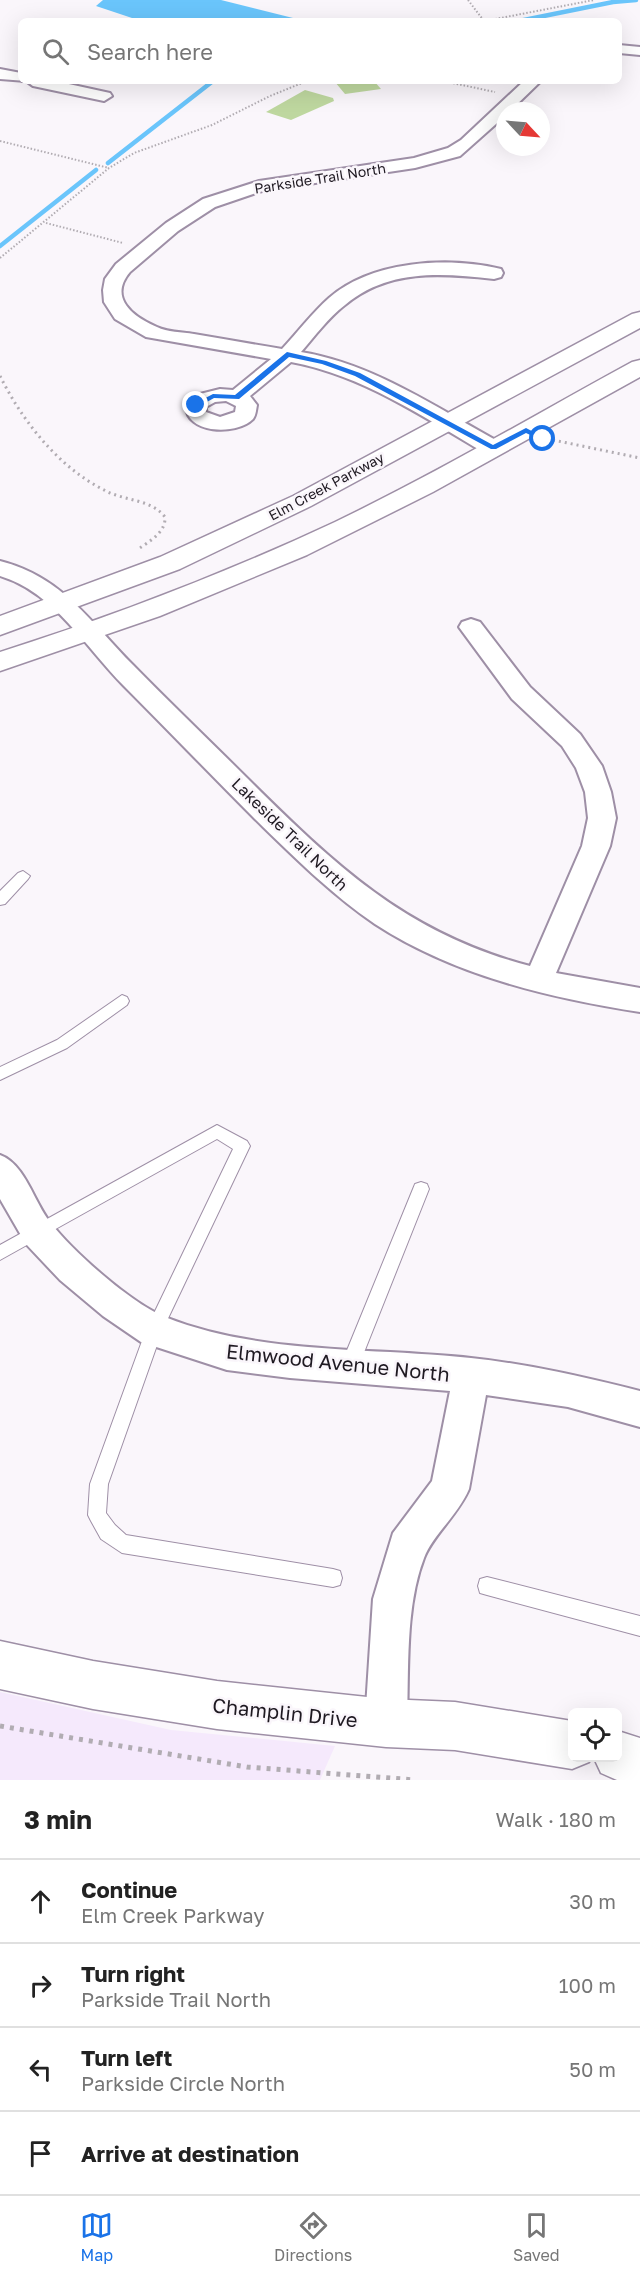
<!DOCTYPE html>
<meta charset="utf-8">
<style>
:root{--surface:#fff;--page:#f2f2f2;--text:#222;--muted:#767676;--line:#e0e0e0;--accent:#1a73e8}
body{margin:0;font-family:"Golos Text",sans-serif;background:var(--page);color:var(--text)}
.controls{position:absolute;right:18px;bottom:18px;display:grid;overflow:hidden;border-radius:9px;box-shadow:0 6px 24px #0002}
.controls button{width:54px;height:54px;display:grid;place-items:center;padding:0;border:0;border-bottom:2px solid var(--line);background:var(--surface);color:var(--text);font:30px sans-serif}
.compass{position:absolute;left:496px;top:102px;width:54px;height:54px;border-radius:50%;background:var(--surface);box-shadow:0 6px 24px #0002;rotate:116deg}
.stop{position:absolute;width:18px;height:18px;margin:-14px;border:4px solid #1a73e8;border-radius:50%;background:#fff}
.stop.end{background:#1a73e8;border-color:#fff;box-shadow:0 2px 6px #0008}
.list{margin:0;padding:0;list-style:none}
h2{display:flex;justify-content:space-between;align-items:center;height:78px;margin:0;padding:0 24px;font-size:26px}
h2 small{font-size:20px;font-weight:400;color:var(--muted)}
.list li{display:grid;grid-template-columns:39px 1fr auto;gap:18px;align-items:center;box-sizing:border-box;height:84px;padding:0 24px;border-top:2px solid var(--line)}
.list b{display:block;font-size:22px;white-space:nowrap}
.list p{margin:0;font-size:20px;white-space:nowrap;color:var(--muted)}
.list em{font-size:20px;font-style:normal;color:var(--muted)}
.icon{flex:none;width:33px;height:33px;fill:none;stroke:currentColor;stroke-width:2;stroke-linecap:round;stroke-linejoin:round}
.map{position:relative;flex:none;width:640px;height:1780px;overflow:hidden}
.search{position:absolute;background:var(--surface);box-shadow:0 6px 24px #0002;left:18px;right:18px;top:18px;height:66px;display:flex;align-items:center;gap:15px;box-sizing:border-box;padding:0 21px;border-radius:9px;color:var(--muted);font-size:22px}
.sheet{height:414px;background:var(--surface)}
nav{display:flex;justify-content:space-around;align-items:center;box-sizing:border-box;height:84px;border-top:2px solid var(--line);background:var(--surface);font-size:16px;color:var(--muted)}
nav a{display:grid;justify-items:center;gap:3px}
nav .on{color:var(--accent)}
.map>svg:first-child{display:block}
.built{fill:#f5e9fc}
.green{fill:#bed79f}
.water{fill:#6ac5fb}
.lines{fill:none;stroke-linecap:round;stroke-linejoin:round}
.stream{stroke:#6ac5fb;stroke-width:4.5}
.lane-casing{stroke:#9e8fa6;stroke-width:2}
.street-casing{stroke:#9e8fa6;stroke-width:4}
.secondary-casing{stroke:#9e8fa6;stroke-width:3}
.path-far2{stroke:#b1acb2;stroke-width:2;stroke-dasharray:1.5 2;stroke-linecap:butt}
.path-far1{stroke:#b1acb2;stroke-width:3;stroke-dasharray:2 4;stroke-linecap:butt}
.path{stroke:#b1acb2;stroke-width:5;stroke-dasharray:4 6;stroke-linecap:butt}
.lane{fill:#fff;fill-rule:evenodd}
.street{fill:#fff;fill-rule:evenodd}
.secondary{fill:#fff;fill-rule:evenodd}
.route{fill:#1a73e8}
.labels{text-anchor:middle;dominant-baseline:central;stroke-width:5;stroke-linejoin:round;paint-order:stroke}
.far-street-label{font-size:14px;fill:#1e1921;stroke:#faf6fb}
.street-label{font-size:16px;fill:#1e1921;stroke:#faf6fb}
.near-street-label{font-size:20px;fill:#1e1921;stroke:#faf6fb}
</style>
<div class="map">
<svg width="640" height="1780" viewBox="0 0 640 1780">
<rect width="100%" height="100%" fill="#faf6fb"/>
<path class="built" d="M0,1692L171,1730L335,1746L320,1780H0Z"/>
<path class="green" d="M374,81L381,89L345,94L335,82Z
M305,90L333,98L334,101L291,120L266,112Z"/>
<path class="water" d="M103,0H221L305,21H141L96,6Z"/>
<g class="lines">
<path class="stream" d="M519,21L613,2L636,0
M108,163L213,81
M0,246L96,170"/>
<defs>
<path id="lane" d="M23,871L30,876L28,879L5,904L0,905V891L18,873Z
M122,995L127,997L129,1001L127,1005L67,1048L0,1080V1067L57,1040Z
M217,1125L247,1141L250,1146L162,1331L108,1484L106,1513L115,1525L126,1535L333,1569L340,1571L342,1578L340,1585L333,1587L122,1553L101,1539L91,1521L88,1515L90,1484L146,1330L233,1149L217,1139L0,1260V1245Z
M421,1182L427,1184L429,1189L359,1365L356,1371L350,1373L344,1371L341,1365L413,1189L415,1184Z
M487,1577L640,1616V1636L487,1595L480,1593L478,1586L480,1579Z"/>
<path id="street" d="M619,45L640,47V55L619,53Z
M0,69L21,73V81H55L110,93L112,96L104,101L33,86L26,81L0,79Z
M524,81H541L510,111H505V116L460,156L415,168L262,191L215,207L178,231L130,272C108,298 133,317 157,327C167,332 182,332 194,334C223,339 252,344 282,349C298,332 312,313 329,298C371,261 447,256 501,269L503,273L501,277L494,279C441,273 388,269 345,305C328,318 315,336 301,352C374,364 437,408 501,443L504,448L501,453L493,454L485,453C423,417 362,375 291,362L250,396L257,405C256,410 256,415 253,419C236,436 185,434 186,405L200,394L220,389L233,390L271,359L146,337L115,319L104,302L103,290L105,279L116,264L166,223L203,199L259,181L414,158L448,148L461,140ZM226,401L236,406L235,412L220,417L206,412V407L215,402Z
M0,561C63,577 90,622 133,665C170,703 209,740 246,777C335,865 405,933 530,966L582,846L588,818L585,792L576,768L562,746L512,699L459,627L462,622L471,619L480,622L530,687L580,734L602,766L611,792L616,818L610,846L556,973L640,988V1012C549,998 453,975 375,924C331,894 293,856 255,819C211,775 168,730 124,686C86,648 54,592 0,576Z
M0,1155C25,1164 34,1202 50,1222C73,1252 131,1303 165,1317C261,1355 370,1347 471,1358C528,1364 584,1377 640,1391V1427L568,1407L486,1395L469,1489C458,1515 432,1536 424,1558C405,1607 409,1671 407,1723L401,1738L386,1744L371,1738L365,1723L373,1599L393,1533L432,1481L450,1391L290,1378L227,1370L141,1342L103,1316L60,1280L26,1244L0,1199Z"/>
<path id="secondary" d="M640,312V328L311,506L180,569L0,635V616L160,557L293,496L632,314Z
M640,360V377L433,492L307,555L160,616L0,671V652C114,616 226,573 335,522C437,473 533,416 632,362Z
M0,1641L93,1661L217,1681L386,1699L455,1702L572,1721V1758H591L589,1762L572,1769L455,1750L386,1747L217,1729L93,1709L0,1689Z
M618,1731L640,1738V1780H617L601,1773L594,1758H618Z"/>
</defs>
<use href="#lane" class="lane-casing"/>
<use href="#street" class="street-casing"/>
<use href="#secondary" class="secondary-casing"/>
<path class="path-far2" d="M468,0L484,21
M485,21L594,0
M443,81L495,92
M0,141L109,168
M46,223L123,243
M0,258L109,168L134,153L212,125L270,96L307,81"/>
<path class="path-far1" d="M0,376C23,422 59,468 106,491C125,501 151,499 165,517C166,533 148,542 137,550
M553,440L640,458"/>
<path class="path" d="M0,1726L247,1767L415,1780"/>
<use href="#lane" class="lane"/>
<use href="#street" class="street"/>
<use href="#secondary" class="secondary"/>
</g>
<path class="route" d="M287,352L326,361L360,373L493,445L526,428L547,439L541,440L526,433L496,449H491L355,376L322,364L289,357L239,399L214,398L198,407L192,405L213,394L235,395Z"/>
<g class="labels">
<g class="far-street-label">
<text transform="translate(320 178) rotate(-9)">Parkside Trail North</text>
<text transform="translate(326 486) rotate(-28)">Elm Creek Parkway</text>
</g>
<g class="street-label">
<text transform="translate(290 834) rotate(44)">Lakeside Trail North</text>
</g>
<g class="near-street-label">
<text transform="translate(338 1362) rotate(6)">Elmwood Avenue North</text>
<text transform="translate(285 1712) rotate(6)">Champlin Drive</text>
</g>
</g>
</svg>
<div class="controls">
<button><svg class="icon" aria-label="locate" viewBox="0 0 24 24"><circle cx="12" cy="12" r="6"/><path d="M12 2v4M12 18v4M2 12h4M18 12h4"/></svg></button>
</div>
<svg class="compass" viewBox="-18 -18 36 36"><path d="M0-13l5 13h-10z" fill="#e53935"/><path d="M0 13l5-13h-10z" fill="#767676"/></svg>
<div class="stop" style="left:543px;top:439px"></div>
<div class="stop end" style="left:196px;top:405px"></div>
<div class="search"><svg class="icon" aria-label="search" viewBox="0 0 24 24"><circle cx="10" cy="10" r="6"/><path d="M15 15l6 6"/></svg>Search here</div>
</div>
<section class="sheet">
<h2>3 min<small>Walk · 180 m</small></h2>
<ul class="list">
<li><svg class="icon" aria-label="ahead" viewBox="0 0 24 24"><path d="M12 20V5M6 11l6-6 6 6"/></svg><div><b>Continue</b><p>Elm Creek Parkway</p></div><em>30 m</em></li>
<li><svg class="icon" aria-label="right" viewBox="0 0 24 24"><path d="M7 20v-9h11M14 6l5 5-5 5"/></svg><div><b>Turn right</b><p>Parkside Trail North</p></div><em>100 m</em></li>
<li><svg class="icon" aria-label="left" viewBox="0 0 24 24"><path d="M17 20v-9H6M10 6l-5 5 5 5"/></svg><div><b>Turn left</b><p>Parkside Circle North</p></div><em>50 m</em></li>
<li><svg class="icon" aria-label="arrive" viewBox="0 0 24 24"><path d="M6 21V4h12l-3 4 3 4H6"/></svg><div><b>Arrive at destination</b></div></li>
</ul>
</section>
<nav>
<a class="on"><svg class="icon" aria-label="map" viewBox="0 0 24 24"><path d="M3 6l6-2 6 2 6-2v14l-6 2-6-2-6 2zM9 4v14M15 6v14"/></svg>Map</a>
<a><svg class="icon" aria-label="directions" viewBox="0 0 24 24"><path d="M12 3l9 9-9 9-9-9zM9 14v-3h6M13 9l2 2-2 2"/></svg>Directions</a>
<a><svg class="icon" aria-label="saved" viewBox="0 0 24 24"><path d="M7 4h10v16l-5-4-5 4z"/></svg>Saved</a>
</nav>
